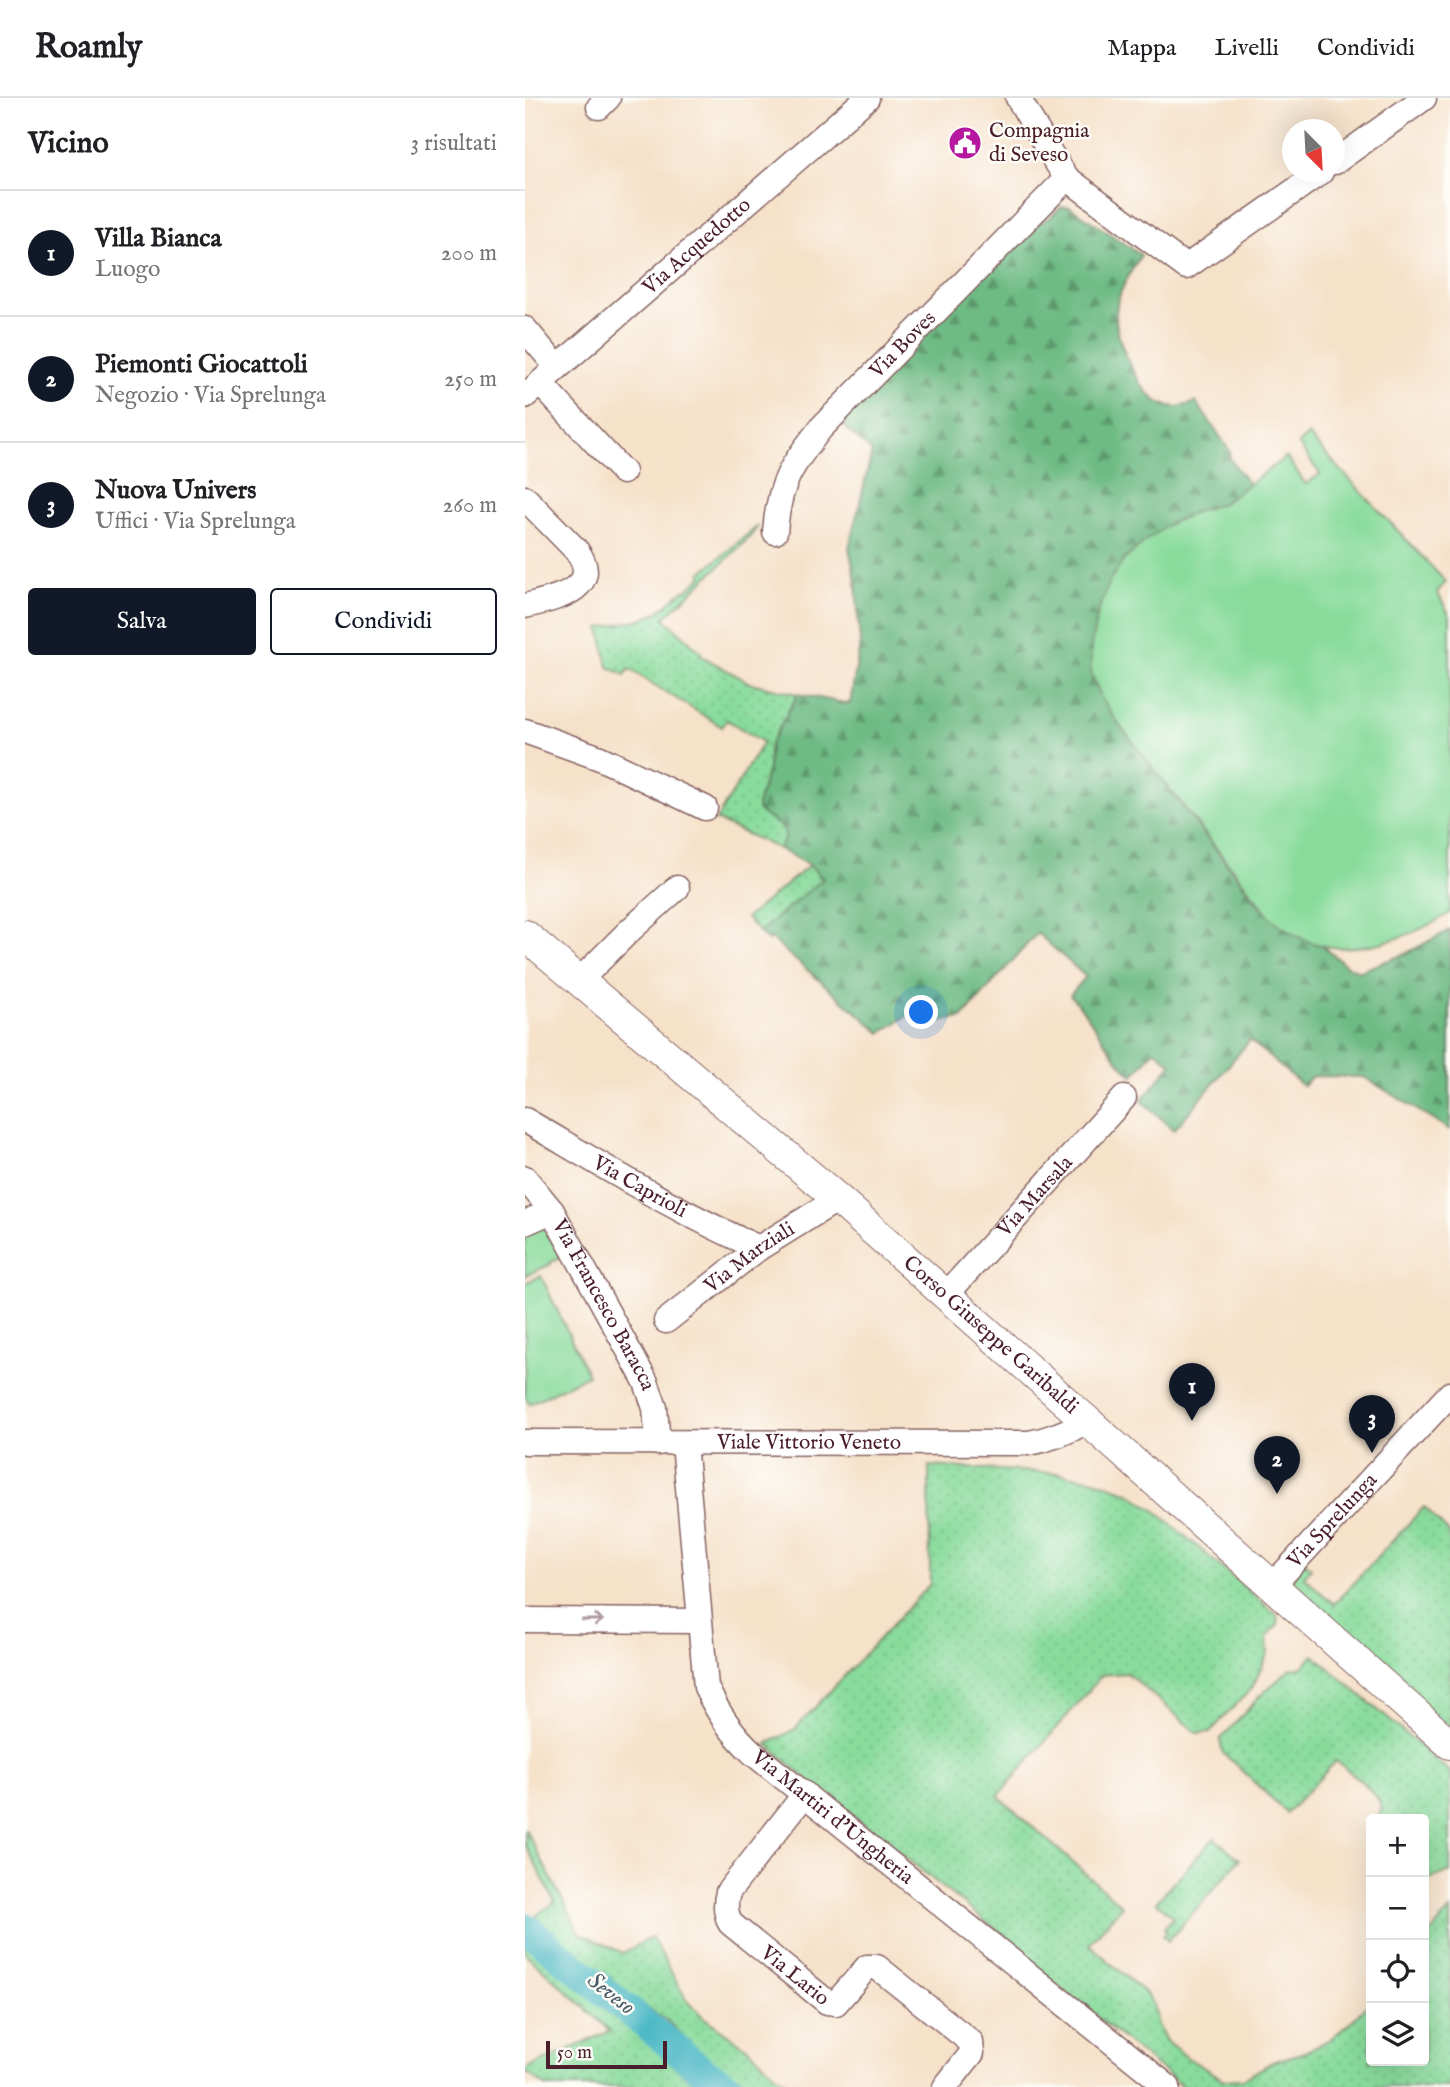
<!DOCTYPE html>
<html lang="it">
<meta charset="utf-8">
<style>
:root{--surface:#fff;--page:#f6f6f6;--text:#202124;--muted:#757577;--line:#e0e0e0;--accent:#111827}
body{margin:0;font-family:"IM FELL English",serif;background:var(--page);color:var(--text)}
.controls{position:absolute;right:21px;bottom:21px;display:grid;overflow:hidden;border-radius:7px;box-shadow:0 7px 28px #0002}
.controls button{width:63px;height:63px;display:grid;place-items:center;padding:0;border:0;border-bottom:2px solid var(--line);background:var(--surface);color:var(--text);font:35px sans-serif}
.compass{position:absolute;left:757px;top:21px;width:63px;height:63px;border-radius:50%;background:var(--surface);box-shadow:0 7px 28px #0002;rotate:156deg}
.scale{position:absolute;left:21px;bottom:18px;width:121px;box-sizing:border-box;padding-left:7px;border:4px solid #4a1f2b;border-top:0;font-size:19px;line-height:24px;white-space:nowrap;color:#4a1f2b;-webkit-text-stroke:5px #fdfcf7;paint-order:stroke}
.you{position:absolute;left:397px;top:915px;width:24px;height:24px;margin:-18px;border:5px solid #fff;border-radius:50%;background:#1a73e8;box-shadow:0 0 0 10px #1a73e833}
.badge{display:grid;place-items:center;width:46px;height:46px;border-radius:50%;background:var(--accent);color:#fff;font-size:23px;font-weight:700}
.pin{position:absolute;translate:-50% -58px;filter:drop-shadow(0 2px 4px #0008)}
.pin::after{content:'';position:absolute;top:37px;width:24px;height:21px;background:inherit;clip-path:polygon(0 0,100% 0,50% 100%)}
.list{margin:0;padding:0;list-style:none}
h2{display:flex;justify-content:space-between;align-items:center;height:91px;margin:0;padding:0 28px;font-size:30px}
h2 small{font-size:23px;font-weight:400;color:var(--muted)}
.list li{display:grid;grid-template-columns:46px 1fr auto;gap:21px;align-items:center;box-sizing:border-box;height:126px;padding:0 28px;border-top:2px solid var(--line)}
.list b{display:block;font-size:26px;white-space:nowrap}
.list p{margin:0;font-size:23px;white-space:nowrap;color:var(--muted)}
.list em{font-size:23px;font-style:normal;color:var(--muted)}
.actions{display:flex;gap:14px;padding:21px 28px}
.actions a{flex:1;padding:16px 0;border:2px solid var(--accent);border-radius:7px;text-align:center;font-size:24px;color:var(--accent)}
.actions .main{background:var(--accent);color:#fff}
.icon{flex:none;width:38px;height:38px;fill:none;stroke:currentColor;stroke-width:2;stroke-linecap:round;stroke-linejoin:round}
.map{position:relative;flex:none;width:925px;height:1989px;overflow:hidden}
header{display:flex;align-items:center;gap:42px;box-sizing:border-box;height:98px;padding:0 35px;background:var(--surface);border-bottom:2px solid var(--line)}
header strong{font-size:33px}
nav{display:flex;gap:38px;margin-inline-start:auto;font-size:24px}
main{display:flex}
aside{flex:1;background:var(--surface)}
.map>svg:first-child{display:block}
.grass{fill:url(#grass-dots);stroke:#6a7d64;stroke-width:2}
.forest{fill:url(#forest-firs);stroke:#5c6d58;stroke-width:2}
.garden{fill:#89db9c;stroke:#6a7d64;stroke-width:2}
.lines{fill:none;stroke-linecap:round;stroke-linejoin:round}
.river{stroke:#4ab7c5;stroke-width:30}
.minor-casing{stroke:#866362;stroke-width:27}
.major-casing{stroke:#866362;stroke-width:32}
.minor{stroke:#fff;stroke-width:24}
.major{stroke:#fff;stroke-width:30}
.oneway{stroke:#ae9aa0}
.labels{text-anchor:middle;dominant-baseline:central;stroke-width:5;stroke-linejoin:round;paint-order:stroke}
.poi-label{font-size:21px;fill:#4a1f2b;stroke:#fdfcf7;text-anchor:start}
.street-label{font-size:21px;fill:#4a1f2b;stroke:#fdfcf7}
.water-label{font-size:23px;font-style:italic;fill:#4a5c69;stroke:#fdfcf7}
</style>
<header>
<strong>Roamly</strong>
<nav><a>Mappa</a><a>Livelli</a><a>Condividi</a></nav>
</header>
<main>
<aside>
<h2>Vicino<small>3 risultati</small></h2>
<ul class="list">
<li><span class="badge">1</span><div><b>Villa Bianca</b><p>Luogo</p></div><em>200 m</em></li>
<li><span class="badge">2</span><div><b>Piemonti Giocattoli</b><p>Negozio · Via Sprelunga</p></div><em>250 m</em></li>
<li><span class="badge">3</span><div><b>Nuova Univers</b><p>Uffici · Via Sprelunga</p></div><em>260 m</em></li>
</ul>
<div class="actions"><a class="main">Salva</a><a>Condividi</a></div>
</aside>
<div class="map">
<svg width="925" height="1989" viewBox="0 0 925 1989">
<defs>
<pattern id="grass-dots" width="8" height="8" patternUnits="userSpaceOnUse" patternTransform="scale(1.75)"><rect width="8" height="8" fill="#89db9c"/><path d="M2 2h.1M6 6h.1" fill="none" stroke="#78bc87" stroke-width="1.8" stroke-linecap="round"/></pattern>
<pattern id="forest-firs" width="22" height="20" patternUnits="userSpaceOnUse" patternTransform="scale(1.75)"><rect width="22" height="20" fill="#6ebb84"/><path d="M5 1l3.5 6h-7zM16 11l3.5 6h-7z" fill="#5c976c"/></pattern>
</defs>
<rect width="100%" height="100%" fill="#fdfcf7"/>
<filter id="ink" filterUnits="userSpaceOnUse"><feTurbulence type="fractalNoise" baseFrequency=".0143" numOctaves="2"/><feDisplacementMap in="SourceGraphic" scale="14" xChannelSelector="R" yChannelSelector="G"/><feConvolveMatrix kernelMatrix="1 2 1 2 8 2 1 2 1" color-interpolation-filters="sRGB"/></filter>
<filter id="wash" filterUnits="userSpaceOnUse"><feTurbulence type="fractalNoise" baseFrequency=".00686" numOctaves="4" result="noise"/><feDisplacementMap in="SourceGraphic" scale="28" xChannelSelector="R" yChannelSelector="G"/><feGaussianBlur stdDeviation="1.57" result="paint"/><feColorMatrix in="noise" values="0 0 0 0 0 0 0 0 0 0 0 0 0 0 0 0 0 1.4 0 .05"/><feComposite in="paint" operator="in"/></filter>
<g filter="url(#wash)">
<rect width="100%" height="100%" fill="#f6e1c9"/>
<path class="grass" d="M234,427L225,439L139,520L176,554L175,557L225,585L273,596L245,647L243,671L232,708C243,729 273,722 254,751L191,722L238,644L202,622L197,629L104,571L100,577L83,569L75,530L121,520L133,514L158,493L162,492L177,478L176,475Z
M285,767L298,782L234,834L221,820Z
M404,1368L532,1375L570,1382L604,1395L631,1413L752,1517L753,1526L742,1539L743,1555L727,1590L685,1634L672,1635L602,1575L577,1577L473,1698L597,1808L564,1846L622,1897L629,1907L633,1927L641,1943L663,1960L699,1982L718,1981L747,1964L780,1954L804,1942L826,1924L846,1903V1963H899V1843L925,1812V1989H658L503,1864L495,1851L277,1677L242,1646L270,1631L405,1486Z
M899,1409L925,1436V1632L767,1489V1482L779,1463L786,1470L779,1479L809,1506Z
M789,1557L925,1674V1775C916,1774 908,1782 899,1784V1721H852C853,1719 856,1712 856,1710C855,1695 822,1672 811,1663L762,1715L698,1655L695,1642L734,1599L764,1572L777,1569Z
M0,1731L55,1835L98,1855L127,1839L161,1901L178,1919L224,1951L252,1978L268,1989H234L208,1978L181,1962L141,1922L80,1881L8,1823L13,1816L30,1804L0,1746Z
M689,1740L715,1761L643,1843L638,1838L642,1834L639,1830L648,1819L631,1804Z
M0,1842L62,1895L98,1923L161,1978L178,1989H22L0,1974L3,1970L85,1933L0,1855Z"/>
<path class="forest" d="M536,109H545L616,157C605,175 592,194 591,216C589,240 613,293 635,305C646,311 660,309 671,304L705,353V361L724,386L698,405L671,414L644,426L577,601L595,628L734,807L788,845L795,846L823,869L835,873L880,856L925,832V1032L839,979L787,978L778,988L725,942L649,1032L616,1002L647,966L630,952L608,978C583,956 570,922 545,897L561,879L512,835L437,920L398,925L385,916L356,935L246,841L243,843L234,834L298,781L285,767L254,751C271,725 249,728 233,712L232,708L243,671L245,647L273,596L325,606L335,546L331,483L324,450L347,354L313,323L505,130L524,120Z"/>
<path class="garden" d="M783,337L921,484L912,494L925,518V815C888,839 829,860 785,844C771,839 760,830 748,822L595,628L577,601L566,575V547L574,511L585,483L598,463L618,445L644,426L671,414L698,405L761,359L781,386L795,376L773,346Z
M18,1127L37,1158L26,1164V1166L0,1178V1135Z
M16,1178L63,1277L4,1306L0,1298V1185Z"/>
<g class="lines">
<path class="river" d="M0,1829L179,1974L204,1989"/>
</g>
</g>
<g filter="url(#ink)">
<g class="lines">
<defs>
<g id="minor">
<path d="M493,0L529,61L542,80L661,169L796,74"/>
<path d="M74,9L83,0"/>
<path d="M810,64L899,0"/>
<path d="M0,231L32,269"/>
<path d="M15,285L98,374"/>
<path id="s1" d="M0,298L342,0"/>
<path d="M0,400L52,453C80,492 27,501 0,508"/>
<path id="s2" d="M250,434C254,384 266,368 296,330L542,80"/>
<path d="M0,633L75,660L180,710"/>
<path d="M55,882L103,834L152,790"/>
<path id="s3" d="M0,1022C77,1067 152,1114 234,1150"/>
<path id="s4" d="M0,1080L27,1113L121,1284L130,1310L133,1345"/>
<path d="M0,1125L27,1113"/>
<path id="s5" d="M421,1197L599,1000"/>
<path id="s6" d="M141,1223L234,1150L313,1101"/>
<path id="s7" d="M0,1344L504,1345C526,1341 543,1334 562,1323"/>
<path id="s8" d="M159,1345L181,1589C193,1616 207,1636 229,1656L643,1989"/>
<path id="s9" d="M747,1488L925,1296"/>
<path d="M0,1522L174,1523"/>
<path id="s10" d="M280,1696L203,1794C200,1806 200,1813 205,1825L302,1904L311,1905L342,1869H352L446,1944L447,1955L420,1989"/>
</g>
<g id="major">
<path id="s11" d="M0,837L313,1101L925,1646"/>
</g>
</defs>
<use href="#minor" class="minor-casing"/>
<use href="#major" class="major-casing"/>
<use href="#minor" class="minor"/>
<use href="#major" class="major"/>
</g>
<defs><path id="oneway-shaft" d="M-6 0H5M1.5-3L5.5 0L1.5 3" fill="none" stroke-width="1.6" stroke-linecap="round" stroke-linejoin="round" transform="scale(1.75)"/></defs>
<use class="oneway" href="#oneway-shaft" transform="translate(68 1522)"/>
</g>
<defs>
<symbol id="civic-disc" viewBox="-11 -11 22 22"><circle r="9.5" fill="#b5179e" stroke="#fdfcf7"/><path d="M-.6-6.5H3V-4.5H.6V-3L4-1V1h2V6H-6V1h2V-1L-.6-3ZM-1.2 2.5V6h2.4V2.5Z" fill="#fff"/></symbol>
</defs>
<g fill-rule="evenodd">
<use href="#civic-disc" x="421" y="26" width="38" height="38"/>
</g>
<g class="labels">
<g class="poi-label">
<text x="464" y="33">Compagnia<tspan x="464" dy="24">di Seveso</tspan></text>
</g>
<g class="street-label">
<text stroke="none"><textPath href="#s1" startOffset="228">Via Acquedotto</textPath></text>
<text stroke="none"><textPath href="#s2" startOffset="233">Via Boves</textPath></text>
<text stroke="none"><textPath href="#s3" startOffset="133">Via Caprioli</textPath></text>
<text stroke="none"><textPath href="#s5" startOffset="133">Via Marsala</textPath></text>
<text stroke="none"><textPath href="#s6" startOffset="105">Via Marziali</textPath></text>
<text stroke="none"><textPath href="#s4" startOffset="150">Via Francesco Baracca</textPath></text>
<text stroke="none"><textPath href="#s11" startOffset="614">Corso Giuseppe Garibaldi</textPath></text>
<text stroke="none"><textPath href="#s7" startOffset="284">Viale Vittorio Veneto</textPath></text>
<text stroke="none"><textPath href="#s9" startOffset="89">Via Sprelunga</textPath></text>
<text stroke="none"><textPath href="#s8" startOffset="429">Via Martiri d'Ungheria</textPath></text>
<text stroke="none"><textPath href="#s10" startOffset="240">Via Lario</textPath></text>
</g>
<g class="water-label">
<text transform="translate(86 1896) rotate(38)">Seveso</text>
</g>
</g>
</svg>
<div class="controls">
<button>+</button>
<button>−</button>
<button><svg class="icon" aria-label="locate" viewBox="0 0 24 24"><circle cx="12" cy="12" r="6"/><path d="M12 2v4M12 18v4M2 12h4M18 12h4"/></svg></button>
<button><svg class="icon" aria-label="layers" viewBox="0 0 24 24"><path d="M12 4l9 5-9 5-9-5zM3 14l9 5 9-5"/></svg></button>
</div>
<svg class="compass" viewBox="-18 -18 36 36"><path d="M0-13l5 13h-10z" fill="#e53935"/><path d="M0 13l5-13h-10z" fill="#757577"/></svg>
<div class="scale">50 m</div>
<div class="you"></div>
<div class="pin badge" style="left:667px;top:1323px">1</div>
<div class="pin badge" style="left:752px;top:1396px">2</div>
<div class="pin badge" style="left:847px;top:1355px">3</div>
</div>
</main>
